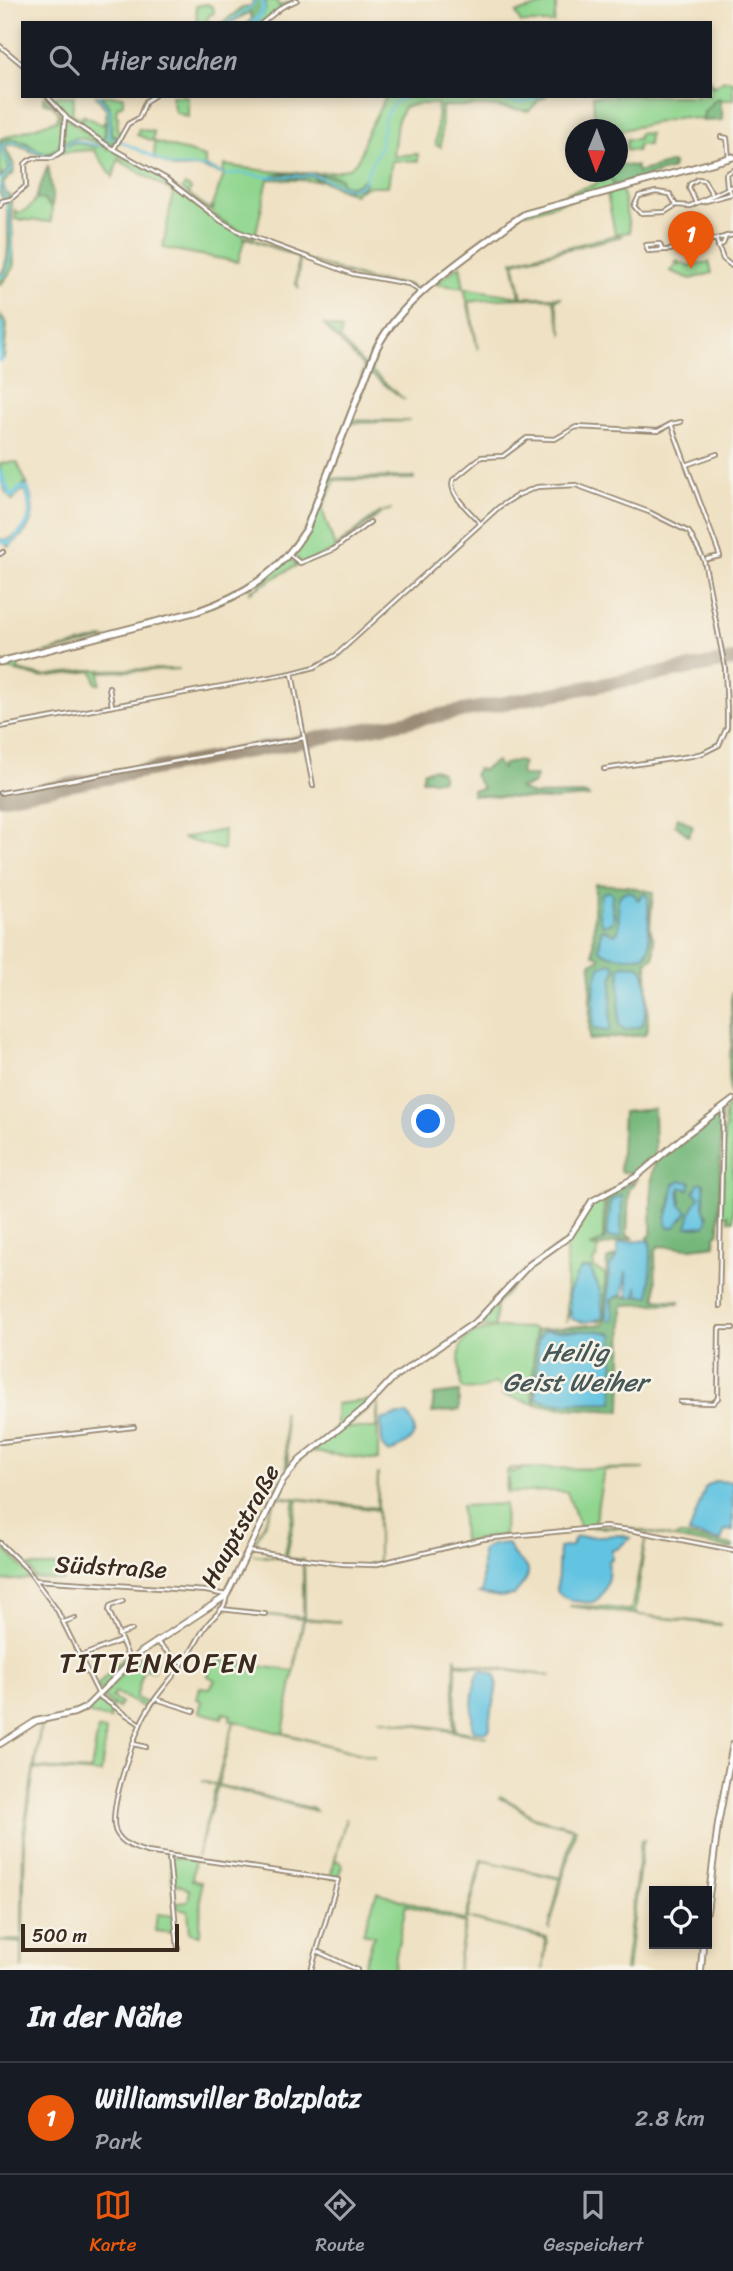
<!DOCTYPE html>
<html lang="de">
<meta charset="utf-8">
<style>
:root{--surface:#171b24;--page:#20242c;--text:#f1f3f6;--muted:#9ea1a6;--line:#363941;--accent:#ea580c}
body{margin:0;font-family:Sriracha,sans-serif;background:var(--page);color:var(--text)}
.controls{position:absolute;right:21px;bottom:21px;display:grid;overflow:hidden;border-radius:0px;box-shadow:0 4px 10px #0003}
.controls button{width:63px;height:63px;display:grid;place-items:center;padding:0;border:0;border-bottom:2px solid var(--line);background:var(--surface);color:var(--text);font:35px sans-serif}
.compass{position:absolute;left:565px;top:119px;width:63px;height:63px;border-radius:50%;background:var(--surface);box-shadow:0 4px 10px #0003;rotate:181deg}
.scale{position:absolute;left:21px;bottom:18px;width:158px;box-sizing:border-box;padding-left:7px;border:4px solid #3b2a1e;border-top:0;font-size:19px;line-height:24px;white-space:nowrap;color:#3b2a1e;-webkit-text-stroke:5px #f7f3e8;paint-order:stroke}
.you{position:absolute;left:429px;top:1122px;width:24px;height:24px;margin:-18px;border:5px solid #fff;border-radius:50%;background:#1a73e8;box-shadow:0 0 0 10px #1a73e833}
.badge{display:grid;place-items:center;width:46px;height:46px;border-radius:50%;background:var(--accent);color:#fff;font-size:23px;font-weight:700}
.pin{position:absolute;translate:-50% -58px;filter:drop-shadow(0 2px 4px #0008)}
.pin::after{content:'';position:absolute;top:37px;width:24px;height:21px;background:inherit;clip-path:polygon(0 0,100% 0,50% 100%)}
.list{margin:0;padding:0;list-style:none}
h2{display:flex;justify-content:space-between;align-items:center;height:91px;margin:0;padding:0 28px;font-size:30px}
h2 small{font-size:23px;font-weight:400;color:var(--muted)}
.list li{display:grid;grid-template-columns:46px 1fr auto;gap:21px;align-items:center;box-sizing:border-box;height:112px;padding:0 28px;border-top:2px solid var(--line)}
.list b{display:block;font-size:26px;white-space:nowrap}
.list p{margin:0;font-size:23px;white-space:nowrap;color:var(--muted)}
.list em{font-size:23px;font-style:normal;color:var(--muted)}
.icon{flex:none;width:38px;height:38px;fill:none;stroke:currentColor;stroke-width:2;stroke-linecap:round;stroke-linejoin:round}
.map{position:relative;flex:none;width:733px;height:1970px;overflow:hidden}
.search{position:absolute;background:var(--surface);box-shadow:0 4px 10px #0003;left:21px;right:21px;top:21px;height:77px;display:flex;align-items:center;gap:18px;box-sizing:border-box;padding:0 24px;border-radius:0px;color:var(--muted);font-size:26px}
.sheet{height:203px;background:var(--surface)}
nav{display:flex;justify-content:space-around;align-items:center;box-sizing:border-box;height:98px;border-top:2px solid var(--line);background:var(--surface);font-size:19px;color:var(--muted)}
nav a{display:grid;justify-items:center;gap:4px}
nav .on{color:var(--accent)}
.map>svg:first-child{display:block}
.green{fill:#90d68f;stroke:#668056;stroke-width:2}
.forest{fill:#74b77a;stroke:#58704c;stroke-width:2;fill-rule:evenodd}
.water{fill:#63c4e1;stroke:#4f7780;stroke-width:2}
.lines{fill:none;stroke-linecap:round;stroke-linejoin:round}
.stream{stroke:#63c4e1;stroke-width:2}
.river{stroke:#63c4e1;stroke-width:4.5}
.runway{stroke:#958670;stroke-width:14}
.minor-casing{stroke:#958670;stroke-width:6}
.secondary-casing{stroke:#958670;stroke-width:8}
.primary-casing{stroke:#958670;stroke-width:9}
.minor{stroke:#fff;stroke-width:2.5}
.secondary{stroke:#fff;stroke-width:4.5}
.primary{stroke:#fff;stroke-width:5}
.labels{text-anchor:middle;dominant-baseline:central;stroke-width:5;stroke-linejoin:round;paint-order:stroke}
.street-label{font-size:24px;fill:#3b2a1e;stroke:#f7f3e8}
.water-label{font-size:26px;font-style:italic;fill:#475858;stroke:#f7f3e8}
.quarter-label{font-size:28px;letter-spacing:2px;fill:#3b2a1e;stroke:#f7f3e8}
</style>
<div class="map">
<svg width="733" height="1970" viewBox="0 0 733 1970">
<rect width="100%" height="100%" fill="#f7f3e8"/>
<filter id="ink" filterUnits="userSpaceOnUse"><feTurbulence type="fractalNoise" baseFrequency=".0143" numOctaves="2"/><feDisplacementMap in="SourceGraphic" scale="14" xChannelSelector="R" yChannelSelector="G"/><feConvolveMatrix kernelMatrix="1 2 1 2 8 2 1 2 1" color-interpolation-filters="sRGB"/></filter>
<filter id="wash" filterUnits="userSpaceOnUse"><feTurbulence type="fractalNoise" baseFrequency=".00686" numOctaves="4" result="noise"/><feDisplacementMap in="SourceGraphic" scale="28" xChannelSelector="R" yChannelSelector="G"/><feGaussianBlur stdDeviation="1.57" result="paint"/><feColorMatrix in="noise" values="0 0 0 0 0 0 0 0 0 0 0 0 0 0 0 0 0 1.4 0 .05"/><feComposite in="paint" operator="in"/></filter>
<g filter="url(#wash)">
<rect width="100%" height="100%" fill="#efe1c3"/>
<path class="green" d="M265,0H276L279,6L295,0L261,23H254L264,13Z
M557,1L554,23H521L516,13Z
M207,4L213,7L214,13L209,15L206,23H197L196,6Z
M710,78L713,87L724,80L733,81V100H722L721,102L720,99L704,112V120L682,117L618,131L595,129L593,96H710Z
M44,96L63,117L64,120H68L102,143C94,144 88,138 80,138C58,136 52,171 25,141L0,145L10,169L2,177L0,173V139L57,120L59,113L52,105L43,102Z
M49,96H74L72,114L82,118L80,124L66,115Z
M100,96H123V104L117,107L116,115L118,117L117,130L122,133L119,139L111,133L110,107Z
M171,96H188V117L175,112Z
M386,96H547L539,100L529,111L488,106H442L441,147L436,145L438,104H418L404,107L397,122L393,156L418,154V161H392L388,186H370L356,191L355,194L343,190L362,187L363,180C357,185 349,189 341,184L340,178L336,176L283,174L272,176L302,178L312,176L318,181L268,179L255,237C239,232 225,223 212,213L214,207L209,211L182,189L185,185L191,189L189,194L210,210L224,175L200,167L174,168L154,158L155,142L137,135L139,129L154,132L153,141L205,157V166L223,174L224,165C249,169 335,181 353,165C362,158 362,145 366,135C372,122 380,109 386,96Z
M83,115L102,125L104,122L106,131L103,141L82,128Z
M639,133L649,134L648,145H638L637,151L626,150L627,139H638Z
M74,142L95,147L104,145L106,149L110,148L120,154L113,177L94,150L63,152V147Z
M124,156L160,176L209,215L244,236V239L247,237L299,256L300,259L297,282L299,289L296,284L298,257L247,238L244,240L238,262L163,248L173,192L120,161Z
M672,169L526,213L524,208L566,195V193L594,185L602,179L603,182L610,178L612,179L614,186Z
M622,190L630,232L615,234L607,194Z
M36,198L44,200L52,208L51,222L15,219V210L18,213C27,210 32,207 36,198Z
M615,235L623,236L514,262L522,297H562L555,300L563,335L553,298C524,298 497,298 469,302L478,350L464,288L435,284L460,265L464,288L520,297L513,261Z
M302,258L369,280L410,285L419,291V293L395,317L360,383L364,367L323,324L342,330L340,339L366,367C379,338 394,315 417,294V291C402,280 382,283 364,279C343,274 322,265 302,258Z
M677,261L689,266L709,262L712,273L691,279L670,271L674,267L680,265L675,263Z
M375,356L371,371L405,400L369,373L351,420L410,421L350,423L331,476L335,478L414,477V479L335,480L322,509L335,547L379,513L392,509L384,511L335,550L297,566L300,562L293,553L311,522L318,506H321L319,503L327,482L332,479L329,477Z
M17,462L27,484L23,485L24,490L19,493L13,501C2,491 0,479 0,463Z
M289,558L296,563L295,566L250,592L251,589L260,587V583Z
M102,638L105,639L19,660L18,670L44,676L87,670L180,669L100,672V684H96L93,671L40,677L0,667V664L2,666V664Z
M224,830L223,850L182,838Z
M733,1101V1220H728V1215H722L724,1130L727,1128L725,1126V1110Z
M604,1196L603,1240L593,1248H598L597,1259L593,1260L594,1268L605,1274V1319L601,1321H592L603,1317L601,1293L590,1268L581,1269C574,1276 576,1285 569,1292L571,1316L569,1311L567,1322L566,1241C584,1225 581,1209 604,1196Z
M560,1245V1248L528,1270L496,1305L495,1327L478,1326L480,1321L522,1273Z
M533,1328L535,1334L532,1395L535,1404L503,1395V1388L495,1383L479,1390L463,1389L461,1385C460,1374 457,1357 461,1346C467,1325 516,1327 533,1328Z
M371,1400L287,1470L265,1511H264L287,1470L283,1411L289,1468L336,1428V1404Z
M377,1400L347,1428H376L378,1404V1460L312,1452Z
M509,1468L645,1469L604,1470L594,1526C621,1525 648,1532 675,1538L679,1535L733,1546V1548L731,1549L623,1528L580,1527L567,1492L547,1491L509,1493V1477L506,1494L507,1471L509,1470L511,1473L523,1469Z
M378,1473V1564H367L378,1563V1510L298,1499L287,1556L285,1555L295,1499L277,1497L251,1551L277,1496L377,1508Z
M505,1504L504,1535L465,1542L463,1540L461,1506Z
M646,1535L635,1613L640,1615L720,1624V1625L569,1606L605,1607L631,1611Z
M0,1541L27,1566H62L63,1581L35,1578L28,1566H26Z
M0,1544L33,1579L0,1581Z
M253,1555L304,1560L305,1618L340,1622L304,1619L294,1670L303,1619L266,1615L303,1617V1561Z
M142,1655L156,1661L153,1671L144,1668L136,1698L149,1704L146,1709L115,1692L112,1697L121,1704L118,1708L103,1697L116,1680Z
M125,1656V1663L102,1689L97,1690L96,1687Z
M455,1656L457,1662L551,1676L456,1664L455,1730L487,1737L378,1719L453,1730Z
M210,1659L294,1671L283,1733L376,1758L230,1720L231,1715L223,1713L222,1718L199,1712L202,1701L197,1699L200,1687L210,1688L215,1680L208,1676Z
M101,1700L112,1707L110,1719L84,1713Z
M234,1722L218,1785L315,1809L316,1811L218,1786L197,1857L216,1786L202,1781L216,1785Z
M41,1723L35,1768L91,1771L98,1729L106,1731L101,1773L34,1769L25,1834H23Z
M500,1796L517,1805L533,1817L576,1828L549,1930L560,1879L483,1860L467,1918L547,1938L543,1970L546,1939L466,1918L481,1860L561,1878L573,1828L533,1818L511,1803L499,1798Z
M346,1818L335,1860L342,1863V1865L338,1877L330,1878Z
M23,1836H25L22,1970V1943L0,1941L22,1940Z
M641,1840H645L642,1845L628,1970H625Z
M170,1857L195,1860L192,1880L201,1882L200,1935L190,1933L188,1910L177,1908L176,1902L188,1901L190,1890L172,1881Z
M377,1892L466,1921L457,1970L465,1923L406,1905L393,1970H362L374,1936L363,1933Z
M157,1914L174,1916L176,1933L155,1931Z"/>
<path class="forest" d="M254,0H265C268,11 262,15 254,23H248L252,19L250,12L230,23H222L242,8L251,6Z
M96,96H100L110,107L111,133L119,139L111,146L103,141C107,130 104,121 107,110Z
M717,98L720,99L723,120L703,121L704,112Z
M10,139C33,138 40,165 62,145L61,151C37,165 30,143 7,145L5,147L14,165L13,175H10L3,184L6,193L11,196V199L4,200L0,194V173L2,176L10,169L0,145L3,141Z
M670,163L673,164L672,169L614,186L610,178L615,172H618L620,165L636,166L638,172Z
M48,165L53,197L52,208L44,200L36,198Z
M283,174L336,176L341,179V184C349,188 357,185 363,180L366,183L362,187L343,190L312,176L302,178L272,177Z
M11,200L14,268L0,285V275C12,262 8,218 6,201Z
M1,315L7,324L4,358L0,361Z
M27,484C38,515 34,528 8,547L5,543L0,542V539L8,540C14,536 22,531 26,525C32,513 28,495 23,485Z
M496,761L502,769L504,764L518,761L523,763L520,772L523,776H536L533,785L519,788L532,795L587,794L589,797L546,800L472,795L473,790L483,789L474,775L477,769L483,770Z
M434,769L442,772V780H422L424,771Z
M678,817L693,826L689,836L675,825Z
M595,884L627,886L653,892L650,928L654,940V957L647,962L648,1029L645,1035L589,1040L591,963L599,960L600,957L593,954ZM627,891L638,900L642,894H646C651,908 652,941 647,954C633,958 608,959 599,948L601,930L615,934L619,930L618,900L621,894ZM601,893L611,898L614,915H599ZM616,970L612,979L610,1029L593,1024L595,980ZM645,975L644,1020L642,1026L624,1030L619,1025L620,978Z
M733,991V1096L730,1093L729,1059L732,1043L731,1000Z
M654,1109L655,1159C644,1170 635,1176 620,1171L623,1112Z
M719,1112H721L719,1232L715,1236V1245L691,1248L658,1246L655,1253L656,1299L680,1301L679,1303L623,1305L621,1411L563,1408L535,1404L533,1367L536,1330L604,1324L607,1260L617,1255L609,1273L608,1320L613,1297L650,1296L651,1248L648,1237L651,1235C652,1220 649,1175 655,1164C662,1150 704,1123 719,1112ZM690,1182L687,1190L683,1187L680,1188L681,1206L688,1212L676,1225L667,1211C674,1203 669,1195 674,1187ZM704,1186V1210L708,1216L700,1227H688C689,1214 693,1207 700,1196L699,1195ZM613,1334L612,1402L556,1403L537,1398L538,1338Z
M637,1179L629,1190L627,1235L634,1238C620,1239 602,1250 591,1246L604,1240L607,1195ZM621,1195V1237L607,1238L611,1200Z
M459,1392V1410L432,1413L434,1395Z"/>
<path class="water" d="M608,891L613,895C608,903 616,913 613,922L603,925C596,917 600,903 601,894Z
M627,891L634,894L638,900L644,893L648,898L649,947L644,956C632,958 607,958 599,948L602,929L615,934L619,930L618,900L621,894Z
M611,963L616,967L612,979L610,1029L608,1031L594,1029L593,1024L595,980L601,966Z
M624,965L640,966C650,978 647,1010 642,1026L624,1030L619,1025L620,967Z
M681,1181L691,1182L689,1190L681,1187L679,1191L681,1206L688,1212L675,1227L668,1228C661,1218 671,1212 672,1201C673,1195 672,1191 674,1184Z
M698,1183H703L704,1186C705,1193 703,1203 704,1210C706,1218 710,1218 705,1226L687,1227C690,1214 692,1207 700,1196L694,1193Z
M622,1195L621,1237L607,1238L611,1200Z
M648,1240L651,1248L650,1296H639L637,1286L636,1297L628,1298L626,1271L623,1294L611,1300L614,1319L610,1321L607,1317L609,1273L610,1266L617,1257L618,1243Z
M590,1268L601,1293L603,1317C595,1322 579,1324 571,1318L569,1291C578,1282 572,1268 590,1268Z
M544,1331H600L613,1334V1402L556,1403L536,1398L538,1338Z
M398,1415H408C424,1437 408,1443 389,1453L386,1451L382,1445L381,1420Z
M715,1481L733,1482V1531L725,1530L721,1541L689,1534L705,1488Z
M620,1535L630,1538L617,1549L612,1550V1558L608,1561C610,1573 607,1596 593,1602C589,1603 580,1602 576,1601C568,1600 561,1597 557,1591L559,1548L571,1546L575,1538L579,1537Z
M507,1543C509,1547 512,1555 516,1558C524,1563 533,1569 525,1581C522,1586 517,1590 514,1595L499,1597L479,1593L482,1592V1550L491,1545Z
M481,1670L495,1674C501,1692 487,1710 490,1727L486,1732L474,1731L472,1726C472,1711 471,1680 481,1670Z"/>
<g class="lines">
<path class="stream" d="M227,23L251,7L256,0
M679,23L681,15
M98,96L109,109C110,116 109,135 106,142
M450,96L458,100L475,98L506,100L521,103L534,99
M535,99L542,96
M385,117L394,102L410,96
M109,135L117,140
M120,141L172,166L205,167L222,174
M375,157L381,144L384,119
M367,174L374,159
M225,175L241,173L268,177L298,176
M299,177C303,177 307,175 311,175C329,176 355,203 367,176
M0,181L12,169L2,152V145C23,136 30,154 52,156L72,140L100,146
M0,278C21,260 9,206 0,183"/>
<path class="river" d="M252,23C262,15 265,12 262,0
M0,324L2,325L0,360
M0,472L10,496L14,495L21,488H27C34,520 32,522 10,543L0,541"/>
<path class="runway" d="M0,798L733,660"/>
</g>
</g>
<g filter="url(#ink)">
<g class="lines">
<defs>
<path id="minor" d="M262,23L282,7L297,0
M0,46L23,65
M47,96L68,119L110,147L165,178L221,221L240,232L353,274L409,284L422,293
M721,137L727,138L729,158
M114,149L128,124L139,118L146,101L154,96
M727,186L726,174L733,170
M702,202L731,194L729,187
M696,203L689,188L690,184L698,179L704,180L712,194
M676,205L670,194L656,192L639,196L634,206L640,213L665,212L676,205L690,206L733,186
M0,206L2,201L11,199L26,186L25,164L28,161L34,158H52L62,151L65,116
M716,239L723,259L733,267
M718,247L723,244L726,236
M662,250L648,251L646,245L660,244L662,250H669L733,235
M671,424L681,422
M686,465L717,454
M479,522C470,511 448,494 453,480L481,457L503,456L527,438L555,439L576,427L658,431L671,424L720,556L707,559
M0,554L3,552
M289,554L300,563L334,549L370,522
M292,673L313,786
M109,687L112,706
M0,727L292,673L315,667L336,655L499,507L518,495L537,487L576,485L649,512L689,532L704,560L725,668L727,712V727L719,745L703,753L691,756L604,769
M0,793L304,738
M719,1306L723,1107
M680,1402L713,1403L718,1398L719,1328H733
M0,1442L134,1427
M0,1543L27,1569L57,1610L100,1697L140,1724
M247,1551L343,1564L373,1565L483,1539L605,1527L630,1530L733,1550
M36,1580L206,1591L226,1595C228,1608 214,1615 207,1625C199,1635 195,1647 187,1657C173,1679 151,1699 141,1723C132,1744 107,1813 116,1832C122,1844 135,1849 147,1852L338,1880L311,1970
M123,1601L110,1606L109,1611L130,1661
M221,1609L265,1614
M64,1622L75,1618
M118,1635L132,1630
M156,1641L172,1656L183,1663
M81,1656L120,1641
M156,1699L194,1711
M134,1744L146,1747
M169,1857L178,1948
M319,1952L357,1970"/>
<path id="secondary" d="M0,1744L36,1721L74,1713L85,1708L141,1652L226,1596L283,1480L300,1460L366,1407L392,1379L478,1320L529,1265L570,1236L592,1201L636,1177L683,1137L733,1100
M707,1911L718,1824L733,1744
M701,1970L703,1944"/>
<path id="primary" d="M0,662L198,611C245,595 280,572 306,530L377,347C405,295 465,259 511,223L525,214L733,157"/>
</defs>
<use href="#minor" class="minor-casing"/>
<use href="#secondary" class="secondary-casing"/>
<use href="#primary" class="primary-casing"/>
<use href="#minor" class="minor"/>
<use href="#secondary" class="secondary"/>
<use href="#primary" class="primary"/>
</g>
</g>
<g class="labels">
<g class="street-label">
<text transform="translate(240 1526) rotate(-61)">Hauptstraße</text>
<text transform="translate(111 1567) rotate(3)">Südstraße</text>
</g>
<g class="water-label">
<text x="575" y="1352">Heilig<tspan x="575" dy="30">Geist Weiher</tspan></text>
</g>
<g class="quarter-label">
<text x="159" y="1662">TITTENKOFEN</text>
</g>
</g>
</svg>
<div class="controls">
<button><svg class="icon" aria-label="locate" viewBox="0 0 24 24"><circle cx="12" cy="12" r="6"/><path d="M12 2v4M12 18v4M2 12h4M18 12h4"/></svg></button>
</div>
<svg class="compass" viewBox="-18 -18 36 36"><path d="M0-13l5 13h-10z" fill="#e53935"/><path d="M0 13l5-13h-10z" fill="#9ea1a6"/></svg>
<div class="scale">500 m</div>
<div class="you"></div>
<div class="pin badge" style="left:691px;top:269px">1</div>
<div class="search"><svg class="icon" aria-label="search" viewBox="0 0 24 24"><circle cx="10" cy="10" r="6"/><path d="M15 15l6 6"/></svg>Hier suchen</div>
</div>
<section class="sheet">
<h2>In der Nähe<small></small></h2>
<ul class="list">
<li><span class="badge">1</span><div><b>Williamsviller Bolzplatz</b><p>Park</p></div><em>2.8 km</em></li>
</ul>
</section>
<nav>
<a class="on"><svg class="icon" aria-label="map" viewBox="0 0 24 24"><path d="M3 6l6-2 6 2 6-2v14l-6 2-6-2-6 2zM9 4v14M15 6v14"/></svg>Karte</a>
<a><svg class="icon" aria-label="directions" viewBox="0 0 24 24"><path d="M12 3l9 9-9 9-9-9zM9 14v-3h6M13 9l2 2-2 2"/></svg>Route</a>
<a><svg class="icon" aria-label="saved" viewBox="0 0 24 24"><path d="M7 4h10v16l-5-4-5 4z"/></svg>Gespeichert</a>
</nav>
